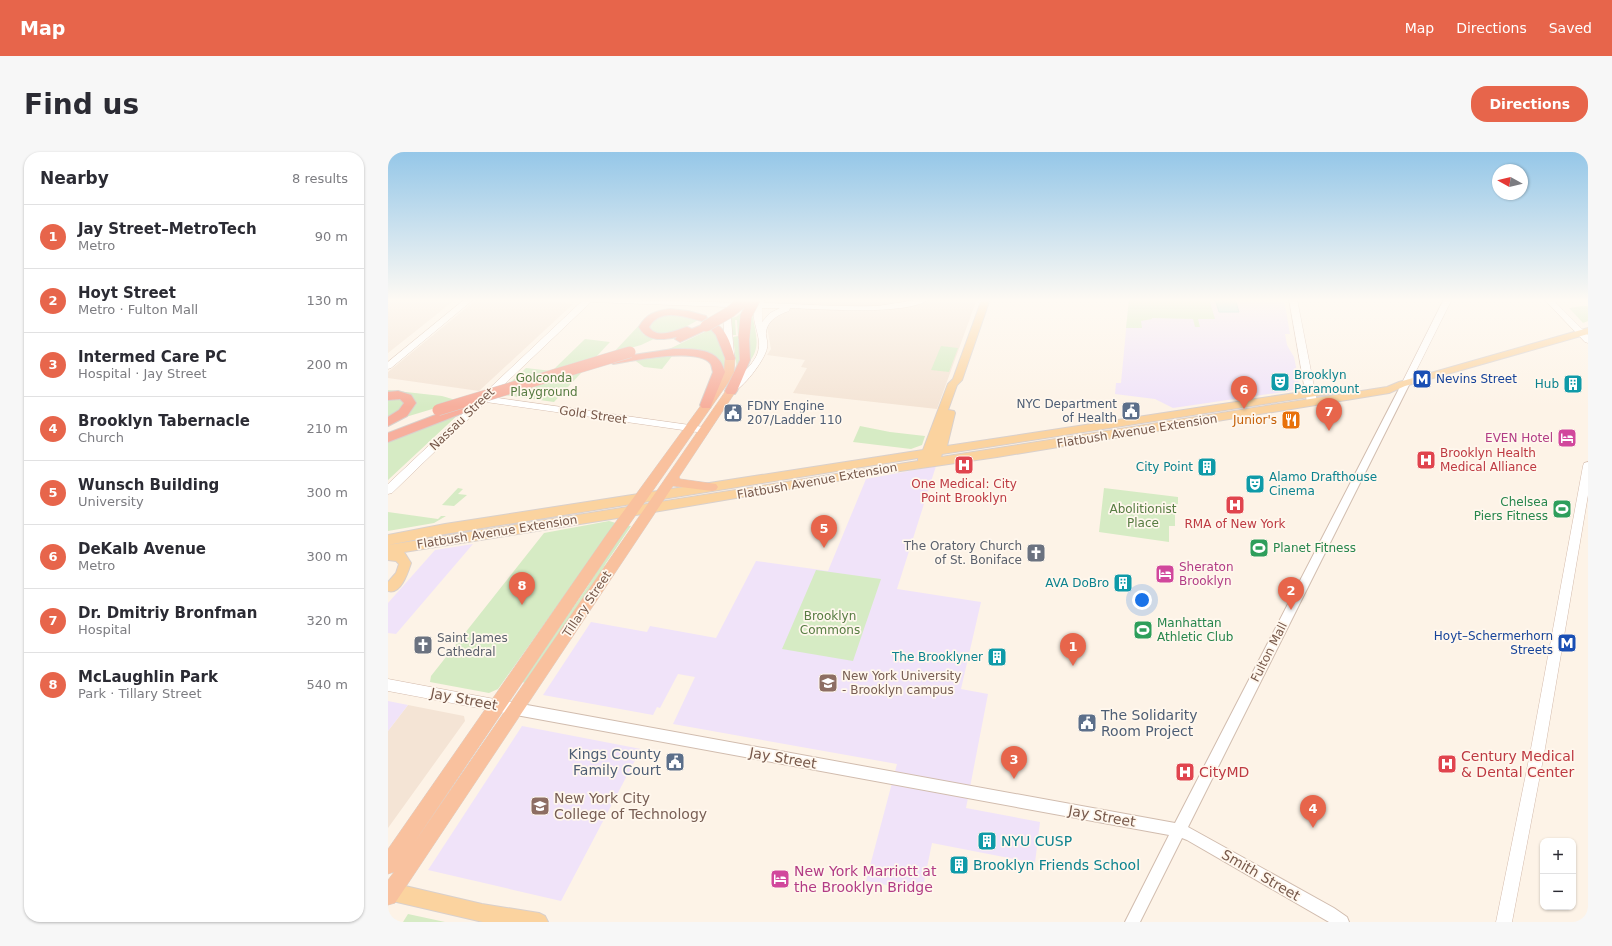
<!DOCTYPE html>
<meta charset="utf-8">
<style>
:root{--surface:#fff;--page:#f7f7f7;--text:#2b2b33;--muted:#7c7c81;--line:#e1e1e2;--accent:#e7654b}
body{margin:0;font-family:"DejaVu Sans",sans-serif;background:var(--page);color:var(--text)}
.controls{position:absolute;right:12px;bottom:12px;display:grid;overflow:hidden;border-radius:8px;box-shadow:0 1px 3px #0004}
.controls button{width:36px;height:36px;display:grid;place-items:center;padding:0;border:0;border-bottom:1px solid var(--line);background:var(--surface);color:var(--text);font:20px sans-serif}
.compass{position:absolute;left:1104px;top:12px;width:36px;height:36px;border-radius:50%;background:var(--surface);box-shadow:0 1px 3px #0004;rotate:278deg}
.you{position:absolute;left:754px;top:448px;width:14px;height:14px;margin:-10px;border:3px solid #fff;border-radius:50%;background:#1a73e8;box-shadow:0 0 0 6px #1a73e833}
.badge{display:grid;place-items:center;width:26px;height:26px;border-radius:50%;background:var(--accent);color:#fff;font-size:13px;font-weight:700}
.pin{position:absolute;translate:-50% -33px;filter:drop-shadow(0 1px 2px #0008)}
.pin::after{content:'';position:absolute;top:21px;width:14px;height:12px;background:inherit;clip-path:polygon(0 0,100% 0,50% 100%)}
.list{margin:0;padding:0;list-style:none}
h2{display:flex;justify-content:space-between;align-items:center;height:52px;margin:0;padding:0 16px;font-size:17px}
h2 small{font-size:13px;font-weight:400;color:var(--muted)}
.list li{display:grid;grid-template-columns:26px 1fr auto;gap:12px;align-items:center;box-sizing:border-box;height:64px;padding:0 16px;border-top:1px solid var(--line)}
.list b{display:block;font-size:15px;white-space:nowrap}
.list p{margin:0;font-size:13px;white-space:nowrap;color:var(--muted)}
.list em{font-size:13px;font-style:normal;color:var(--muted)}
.map{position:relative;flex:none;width:1200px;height:770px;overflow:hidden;border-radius:16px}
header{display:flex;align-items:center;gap:24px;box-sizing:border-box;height:56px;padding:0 20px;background:var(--accent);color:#fff}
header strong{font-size:19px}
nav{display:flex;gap:22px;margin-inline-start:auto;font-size:14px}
.intro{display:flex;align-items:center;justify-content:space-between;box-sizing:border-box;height:96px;padding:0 24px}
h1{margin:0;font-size:28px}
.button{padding:10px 18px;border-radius:16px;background:var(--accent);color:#fff;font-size:14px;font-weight:700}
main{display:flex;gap:24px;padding:0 24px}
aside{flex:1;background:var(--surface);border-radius:16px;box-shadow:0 1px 3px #0004}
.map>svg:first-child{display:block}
.residential{fill:#f4e4d5}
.education{fill:#f0e3f9}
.green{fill:#d6ebc4}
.water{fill:#bae3e7;stroke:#a0d3d9}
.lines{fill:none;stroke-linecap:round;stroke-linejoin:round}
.tertiary-casing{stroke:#d1bcae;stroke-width:2}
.secondary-casing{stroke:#d4bbac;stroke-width:1}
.primary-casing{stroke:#d9d0cc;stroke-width:2}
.trunk-casing{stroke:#d9d0cc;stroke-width:1}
.motorway-casing{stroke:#d9d0cc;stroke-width:2}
.tertiary{fill:#fff;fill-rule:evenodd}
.secondary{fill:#fff;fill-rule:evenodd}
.primary{fill:#fbd39f;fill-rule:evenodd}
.trunk{fill:#f9c19e;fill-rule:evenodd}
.motorway{fill:#f7af9d;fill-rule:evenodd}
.motorway-bridge-casing{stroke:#d9d0cc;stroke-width:12;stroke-linecap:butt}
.motorway-bridge{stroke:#f7af9d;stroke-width:11}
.labels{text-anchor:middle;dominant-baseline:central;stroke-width:3.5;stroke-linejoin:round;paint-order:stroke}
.culture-label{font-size:12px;fill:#0d838f;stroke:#fff7ed;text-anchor:end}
.park-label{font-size:12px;fill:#577c42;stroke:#fff7ed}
.transit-label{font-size:12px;fill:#164399;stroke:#fff7ed;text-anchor:start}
.service-label{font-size:12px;fill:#4e5e75;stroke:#fff7ed;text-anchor:end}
.street-label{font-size:12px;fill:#77584a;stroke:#fff7ed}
.food-label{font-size:12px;fill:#c56008;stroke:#fff7ed;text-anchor:end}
.hotel-label{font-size:12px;fill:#b23c85;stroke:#fff7ed;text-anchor:end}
.health-label{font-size:12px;fill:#be3a42;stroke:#fff7ed}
.leisure-label{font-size:12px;fill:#27864d;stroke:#fff7ed;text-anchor:start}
.worship-label{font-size:12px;fill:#5b616d;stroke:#fff7ed;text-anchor:end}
.education-label{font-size:12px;fill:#785e54;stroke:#fff7ed;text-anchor:start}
.near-street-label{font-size:14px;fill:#77584a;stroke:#fff7ed}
.near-service-label{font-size:14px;fill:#4e5e75;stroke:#fff7ed;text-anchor:start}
.near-health-label{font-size:14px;fill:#be3a42;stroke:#fff7ed;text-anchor:start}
.near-education-label{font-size:14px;fill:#785e54;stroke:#fff7ed;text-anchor:start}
.near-culture-label{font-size:14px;fill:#0d838f;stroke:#fff7ed;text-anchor:start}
.near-hotel-label{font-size:14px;fill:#b23c85;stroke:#fff7ed;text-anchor:start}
</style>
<header>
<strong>Map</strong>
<nav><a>Map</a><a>Directions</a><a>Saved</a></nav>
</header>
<div class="intro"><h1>Find us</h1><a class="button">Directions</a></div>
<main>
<aside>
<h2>Nearby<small>8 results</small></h2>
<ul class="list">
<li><span class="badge">1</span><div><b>Jay Street–MetroTech</b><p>Metro</p></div><em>90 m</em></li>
<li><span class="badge">2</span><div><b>Hoyt Street</b><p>Metro · Fulton Mall</p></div><em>130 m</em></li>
<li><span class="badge">3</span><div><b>Intermed Care PC</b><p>Hospital · Jay Street</p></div><em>200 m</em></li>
<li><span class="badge">4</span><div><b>Brooklyn Tabernacle</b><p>Church</p></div><em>210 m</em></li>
<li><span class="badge">5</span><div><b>Wunsch Building</b><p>University</p></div><em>300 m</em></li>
<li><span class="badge">6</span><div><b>DeKalb Avenue</b><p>Metro</p></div><em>300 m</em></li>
<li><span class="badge">7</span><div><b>Dr. Dmitriy Bronfman</b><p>Hospital</p></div><em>320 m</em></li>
<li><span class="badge">8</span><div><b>McLaughlin Park</b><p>Park · Tillary Street</p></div><em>540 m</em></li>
</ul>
</aside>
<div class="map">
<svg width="1200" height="770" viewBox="0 0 1200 770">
<rect width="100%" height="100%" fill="#fdf3e7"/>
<path class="residential" d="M0,147H68L0,201Z
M89,147H146L185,152L91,239L0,226V220Z
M384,147H589L549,257L405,241L419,216L413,215L417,208L379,203L383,197L379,175L394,150Z
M20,553L76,564L77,569L0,676V579Z"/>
<path class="education" d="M741,147H896L902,182H897L899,193L906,205L912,235L902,239L785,256L767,247L727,242L728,231H733Z
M548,314L509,437L593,450L573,537L600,542L578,656L652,670L647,711L544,691L534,740L478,729L509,612L285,572L307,525L290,522L272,556L269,555L265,563L155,543L203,470L259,480L262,474L328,486L368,409L440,419L478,327Z
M85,392L8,482L0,481V451L47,398Z
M0,549L20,553L0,579Z
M134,574L253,597L173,749L40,718Z"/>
<path class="green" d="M741,147H821L827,167H810L812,175H807L805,167L764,166V167L753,169L754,176H738Z
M1194,154H1200V169L1195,171L1181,156Z
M280,161L312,167C296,176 277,188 260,178C261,166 270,165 280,161Z
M353,161L364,162C367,179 374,195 361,210L360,204L355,203L349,217L345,185L350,184L349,168H347L348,183H344L342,166L348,165Z
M255,169L252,175C253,184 261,185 268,186L253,193L225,201Z
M325,176C334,192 338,203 336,221L332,210L291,198H279Z
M197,187L222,190L166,250L110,242L138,216L164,219Z
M553,194L570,196L561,220L543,218Z
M292,202L290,204L285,203L274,217L256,215L245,207Z
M0,238L54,244L71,249L11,267L27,250C24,238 10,241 0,241Z
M0,245L12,246L17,251V254L0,269Z
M73,260L0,328V289Z
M472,274L502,280L537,284L534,293L523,297L465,290Z
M70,336L75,337L70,342L79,343L66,354L54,353Z
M716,336L790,345V352L787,353V374H781V390L711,380Z
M0,360L50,367L53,364H58L46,371L0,379Z
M221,369L228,371L110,537L101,541L42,530L43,524L156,381Z
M238,373L243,374L218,411L206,433L139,531L133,530L198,437Z
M428,418L493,427L465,509L394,497Z
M20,762L57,770H15Z"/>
<path class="water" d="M827,147H847L851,160H831Z"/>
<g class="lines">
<defs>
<path id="tertiary" d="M1018,228L1022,231L800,675L946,756L959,765L961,770H941L799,688L794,686L752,770H737L781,683L128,563L124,561L122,557L124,553L128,551L787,671L1014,231Z"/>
<path id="secondary" d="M77,147H86L3,216L0,217V210Z
M190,147L368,151L370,147H375L377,149L376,151C412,152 450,155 486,154C505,153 523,147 541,147C522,164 429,157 402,156L401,159C389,163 377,170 378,184C379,188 380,192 379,196C377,208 354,238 343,241L338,238C349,223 373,211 371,190C370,178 364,168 366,156L347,155L343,166L346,203L342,206L338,203L335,166L340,155L203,150L103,245L316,275L321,278L319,280L316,281L98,250L4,341L0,342V332L194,149ZM374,156H392L382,161L374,170Z
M901,147H909L929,250L924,253L919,250Z
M1056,147H1064L1021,233H1015L1014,231Z
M1156,147H1164L1200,183V191L1197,190Z
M1200,310V343L1156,602L1124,770H1108L1142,602L1195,314L1196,311Z
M0,527L128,551L133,553L135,557L133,561L128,563L0,539Z"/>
<path id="primary" d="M594,147H602L574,228L569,233L560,258L566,259L567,261L559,294L947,235L952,238L947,241L554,302L553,305L999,235L1011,230L1200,176V182L1017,234L1001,241L609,305L478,324L242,364L16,400L23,411C20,420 13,443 0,439V430L8,421L11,412L8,409L0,408V393L530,309V306L57,382L0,393V383L57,372L535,298L560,232L565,227Z
M0,730L94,752L151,761L157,764L160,770H95L0,748Z"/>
<path id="trunk" d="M342,203L347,206L346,220L340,231L229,390L26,691L339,237L343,236L348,239L291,325L292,327L328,332L330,335L328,338L324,339L285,334L7,751L0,753V728L6,720L0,722V697L219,382L330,230L336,220L337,206Z"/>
<path id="motorway" d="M282,157L300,159L318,164L319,166L314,169C297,165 272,155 261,175C269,188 288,178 299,175L304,177L318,171L323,173C336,168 344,196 347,206L346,208H338L328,183L322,176L292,190L287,187L289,185C274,188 259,190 251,175C258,162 267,159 282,157Z
M356,182L361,185L362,208L349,239L347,242H339L337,239L352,208L351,185Z
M285,197C299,197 322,196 331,208C334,211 335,216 337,220L322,256H314L312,253L325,220C324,218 324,213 322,211C308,195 244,209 225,212L220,209L225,206Z
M10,239L23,243L28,251L19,264L0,274V265L11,258L16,251L12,247L0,248V240Z
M84,249L88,250L90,253L88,256L0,290V281Z"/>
</defs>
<use href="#tertiary" class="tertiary-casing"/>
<use href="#secondary" class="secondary-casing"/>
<use href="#primary" class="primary-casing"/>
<use href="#trunk" class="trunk-casing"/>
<use href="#motorway" class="motorway-casing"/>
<use href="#tertiary" class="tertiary"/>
<use href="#secondary" class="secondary"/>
<use href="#primary" class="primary"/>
<use href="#trunk" class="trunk"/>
<use href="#motorway" class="motorway"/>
<defs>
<path id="motorway-bridge" d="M318,174L342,160L358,147
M356,185L358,164L367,147
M50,258L242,200"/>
</defs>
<use href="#motorway-bridge" class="motorway-bridge-casing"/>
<use href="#motorway-bridge" class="motorway-bridge"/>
</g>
<linearGradient id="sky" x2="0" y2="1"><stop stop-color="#95c7e8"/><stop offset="0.58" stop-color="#fefaf4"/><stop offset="1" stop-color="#fefaf4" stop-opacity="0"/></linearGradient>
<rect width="1200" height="255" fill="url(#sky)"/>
<defs>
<symbol id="metro-square" viewBox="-11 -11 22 22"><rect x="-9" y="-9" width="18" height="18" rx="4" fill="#1a4fb4" stroke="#fff7ed"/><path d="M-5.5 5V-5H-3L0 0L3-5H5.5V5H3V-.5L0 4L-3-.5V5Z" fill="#fff"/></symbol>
<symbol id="theatre-square" viewBox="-11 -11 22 22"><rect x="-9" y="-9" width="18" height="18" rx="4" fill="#0f9aa8" stroke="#fff7ed"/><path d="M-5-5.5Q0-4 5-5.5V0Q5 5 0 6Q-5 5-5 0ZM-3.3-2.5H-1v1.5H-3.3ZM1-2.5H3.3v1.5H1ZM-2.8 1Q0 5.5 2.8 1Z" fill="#fff"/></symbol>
<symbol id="building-square" viewBox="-11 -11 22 22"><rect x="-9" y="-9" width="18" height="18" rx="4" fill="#0f9aa8" stroke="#fff7ed"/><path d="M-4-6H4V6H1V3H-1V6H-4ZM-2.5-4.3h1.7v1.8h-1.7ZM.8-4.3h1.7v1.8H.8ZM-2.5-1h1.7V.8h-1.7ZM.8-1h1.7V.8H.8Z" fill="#fff"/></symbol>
<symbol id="civic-square" viewBox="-11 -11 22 22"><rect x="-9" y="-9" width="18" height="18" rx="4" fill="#5c6f8a" stroke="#fff7ed"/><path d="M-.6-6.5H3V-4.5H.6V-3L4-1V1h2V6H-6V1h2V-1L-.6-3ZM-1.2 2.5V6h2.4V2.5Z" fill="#fff"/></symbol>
<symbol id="restaurant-square" viewBox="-11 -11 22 22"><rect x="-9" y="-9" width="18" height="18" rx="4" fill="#e8710a" stroke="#fff7ed"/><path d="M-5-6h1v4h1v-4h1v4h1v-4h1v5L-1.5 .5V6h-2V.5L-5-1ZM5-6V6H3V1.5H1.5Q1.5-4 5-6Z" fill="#fff"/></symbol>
<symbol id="hotel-square" viewBox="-11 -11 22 22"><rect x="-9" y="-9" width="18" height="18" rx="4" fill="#d1479c" stroke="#fff7ed"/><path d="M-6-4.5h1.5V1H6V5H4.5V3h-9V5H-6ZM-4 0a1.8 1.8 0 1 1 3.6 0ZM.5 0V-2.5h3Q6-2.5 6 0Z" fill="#fff"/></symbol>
<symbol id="hospital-square" viewBox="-11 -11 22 22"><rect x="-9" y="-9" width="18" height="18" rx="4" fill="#e0444e" stroke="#fff7ed"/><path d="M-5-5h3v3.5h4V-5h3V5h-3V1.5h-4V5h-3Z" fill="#fff"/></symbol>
<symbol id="stadium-square" viewBox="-11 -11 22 22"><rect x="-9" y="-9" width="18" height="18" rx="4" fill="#2e9e5b" stroke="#fff7ed"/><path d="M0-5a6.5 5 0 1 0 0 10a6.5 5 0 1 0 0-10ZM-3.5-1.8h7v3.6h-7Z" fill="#fff"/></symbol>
<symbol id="church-square" viewBox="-11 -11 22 22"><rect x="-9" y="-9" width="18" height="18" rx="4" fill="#6b7280" stroke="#fff7ed"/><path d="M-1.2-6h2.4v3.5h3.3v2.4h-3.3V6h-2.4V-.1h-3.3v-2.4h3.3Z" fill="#fff"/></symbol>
<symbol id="university-square" viewBox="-11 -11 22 22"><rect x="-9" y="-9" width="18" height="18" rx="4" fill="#8d6e63" stroke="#fff7ed"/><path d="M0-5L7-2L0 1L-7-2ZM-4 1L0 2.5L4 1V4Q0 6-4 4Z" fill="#fff"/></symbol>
</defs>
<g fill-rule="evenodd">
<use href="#metro-square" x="1023" y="216" width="22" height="22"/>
<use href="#theatre-square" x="881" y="219" width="22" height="22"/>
<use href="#building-square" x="1174" y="221" width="22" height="22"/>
<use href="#civic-square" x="732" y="248" width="22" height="22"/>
<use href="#civic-square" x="334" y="250" width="22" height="22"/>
<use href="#restaurant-square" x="892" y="257" width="22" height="22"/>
<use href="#hotel-square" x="1168" y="275" width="22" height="22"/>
<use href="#hospital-square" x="1027" y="297" width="22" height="22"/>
<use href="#hospital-square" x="565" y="302" width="22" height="22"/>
<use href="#building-square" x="808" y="304" width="22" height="22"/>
<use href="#theatre-square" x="856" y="321" width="22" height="22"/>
<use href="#hospital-square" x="836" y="342" width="22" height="22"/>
<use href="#stadium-square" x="1163" y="346" width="22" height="22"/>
<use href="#stadium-square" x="860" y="385" width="22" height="22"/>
<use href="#church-square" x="637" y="390" width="22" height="22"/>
<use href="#hotel-square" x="766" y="411" width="22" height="22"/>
<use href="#building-square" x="724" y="420" width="22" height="22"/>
<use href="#stadium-square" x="744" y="467" width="22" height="22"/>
<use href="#metro-square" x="1168" y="480" width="22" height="22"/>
<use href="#church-square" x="24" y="482" width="22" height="22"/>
<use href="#building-square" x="598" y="494" width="22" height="22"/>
<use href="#university-square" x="429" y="520" width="22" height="22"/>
<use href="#civic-square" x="688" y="560" width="22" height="22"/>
<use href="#civic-square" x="276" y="599" width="22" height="22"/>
<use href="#hospital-square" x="1048" y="601" width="22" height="22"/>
<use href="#hospital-square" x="786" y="609" width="22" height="22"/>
<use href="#university-square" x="141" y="643" width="22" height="22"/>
<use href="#building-square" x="588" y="678" width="22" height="22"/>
<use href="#building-square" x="560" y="702" width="22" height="22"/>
<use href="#hotel-square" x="381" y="716" width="22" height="22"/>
</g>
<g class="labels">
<g class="culture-label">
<text x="906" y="223" text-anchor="start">Brooklyn<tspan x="906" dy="14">Paramount</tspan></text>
<text x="1171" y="232">Hub</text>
<text x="805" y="315">City Point</text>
<text x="881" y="325" text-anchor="start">Alamo Drafthouse<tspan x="881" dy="14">Cinema</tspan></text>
<text x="721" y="431">AVA DoBro</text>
<text x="595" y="505">The Brooklyner</text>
</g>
<g class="park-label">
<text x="156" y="226">Golconda<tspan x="156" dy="14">Playground</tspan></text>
<text x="755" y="357">Abolitionist<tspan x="755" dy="14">Place</tspan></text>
<text x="442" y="464">Brooklyn<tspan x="442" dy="14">Commons</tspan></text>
</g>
<g class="transit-label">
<text x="1048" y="227">Nevins Street</text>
<text x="1165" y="484" text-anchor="end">Hoyt–Schermerhorn<tspan x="1165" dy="14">Streets</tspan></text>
</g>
<g class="service-label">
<text x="729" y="252">NYC Department<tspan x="729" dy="14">of Health</tspan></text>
<text x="359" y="254" text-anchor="start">FDNY Engine<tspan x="359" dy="14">207/Ladder 110</tspan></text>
</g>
<g class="street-label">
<text transform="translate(205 263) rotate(8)">Gold Street</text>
<text transform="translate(74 267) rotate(-44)">Nassau Street</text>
<text transform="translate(749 279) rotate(-9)">Flatbush Avenue Extension</text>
<text transform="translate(429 329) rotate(-10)">Flatbush Avenue Extension</text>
<text transform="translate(109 380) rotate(-9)">Flatbush Avenue Extension</text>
<text transform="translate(199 452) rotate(-56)">Tillary Street</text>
<text transform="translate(881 500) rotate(-63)">Fulton Mall</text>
</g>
<g class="food-label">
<text x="889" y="268">Junior's</text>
</g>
<g class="hotel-label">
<text x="1165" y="286">EVEN Hotel</text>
<text x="791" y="415" text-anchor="start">Sheraton<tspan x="791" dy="14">Brooklyn</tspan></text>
</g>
<g class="health-label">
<text x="1052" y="301" text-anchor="start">Brooklyn Health<tspan x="1052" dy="14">Medical Alliance</tspan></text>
<text x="576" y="332">One Medical: City<tspan x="576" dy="14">Point Brooklyn</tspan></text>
<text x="847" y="372">RMA of New York</text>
</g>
<g class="leisure-label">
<text x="1160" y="350" text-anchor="end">Chelsea<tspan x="1160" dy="14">Piers Fitness</tspan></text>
<text x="885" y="396">Planet Fitness</text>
<text x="769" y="471">Manhattan<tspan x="769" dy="14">Athletic Club</tspan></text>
</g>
<g class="worship-label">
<text x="634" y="394">The Oratory Church<tspan x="634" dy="14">of St. Boniface</tspan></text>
<text x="49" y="486" text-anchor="start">Saint James<tspan x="49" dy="14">Cathedral</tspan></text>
</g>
<g class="education-label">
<text x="454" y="524">New York University<tspan x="454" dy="14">- Brooklyn campus</tspan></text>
</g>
<g class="near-street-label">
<text transform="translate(76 547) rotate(11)">Jay Street</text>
<text transform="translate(395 606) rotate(10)">Jay Street</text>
<text transform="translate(714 664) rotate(10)">Jay Street</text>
<text transform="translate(873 723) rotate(30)">Smith Street</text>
</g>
<g class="near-service-label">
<text x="713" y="563">The Solidarity<tspan x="713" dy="16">Room Project</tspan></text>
<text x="273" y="602" text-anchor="end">Kings County<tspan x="273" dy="16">Family Court</tspan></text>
</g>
<g class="near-health-label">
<text x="1073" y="604">Century Medical<tspan x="1073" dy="16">&amp; Dental Center</tspan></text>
<text x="811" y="620">CityMD</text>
</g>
<g class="near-education-label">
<text x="166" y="646">New York City<tspan x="166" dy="16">College of Technology</tspan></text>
</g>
<g class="near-culture-label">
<text x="613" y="689">NYU CUSP</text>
<text x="585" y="713">Brooklyn Friends School</text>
</g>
<g class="near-hotel-label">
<text x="406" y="719">New York Marriott at<tspan x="406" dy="16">the Brooklyn Bridge</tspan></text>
</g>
</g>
</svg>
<div class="controls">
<button>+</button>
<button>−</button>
</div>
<svg class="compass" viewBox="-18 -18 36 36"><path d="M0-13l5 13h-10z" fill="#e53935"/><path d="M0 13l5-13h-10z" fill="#7c7c81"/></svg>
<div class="you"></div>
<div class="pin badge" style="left:685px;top:514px">1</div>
<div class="pin badge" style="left:903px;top:458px">2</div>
<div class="pin badge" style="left:626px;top:627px">3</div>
<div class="pin badge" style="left:925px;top:676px">4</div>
<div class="pin badge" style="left:436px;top:396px">5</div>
<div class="pin badge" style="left:856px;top:257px">6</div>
<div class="pin badge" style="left:941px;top:279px">7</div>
<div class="pin badge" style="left:134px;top:453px">8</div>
</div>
</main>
